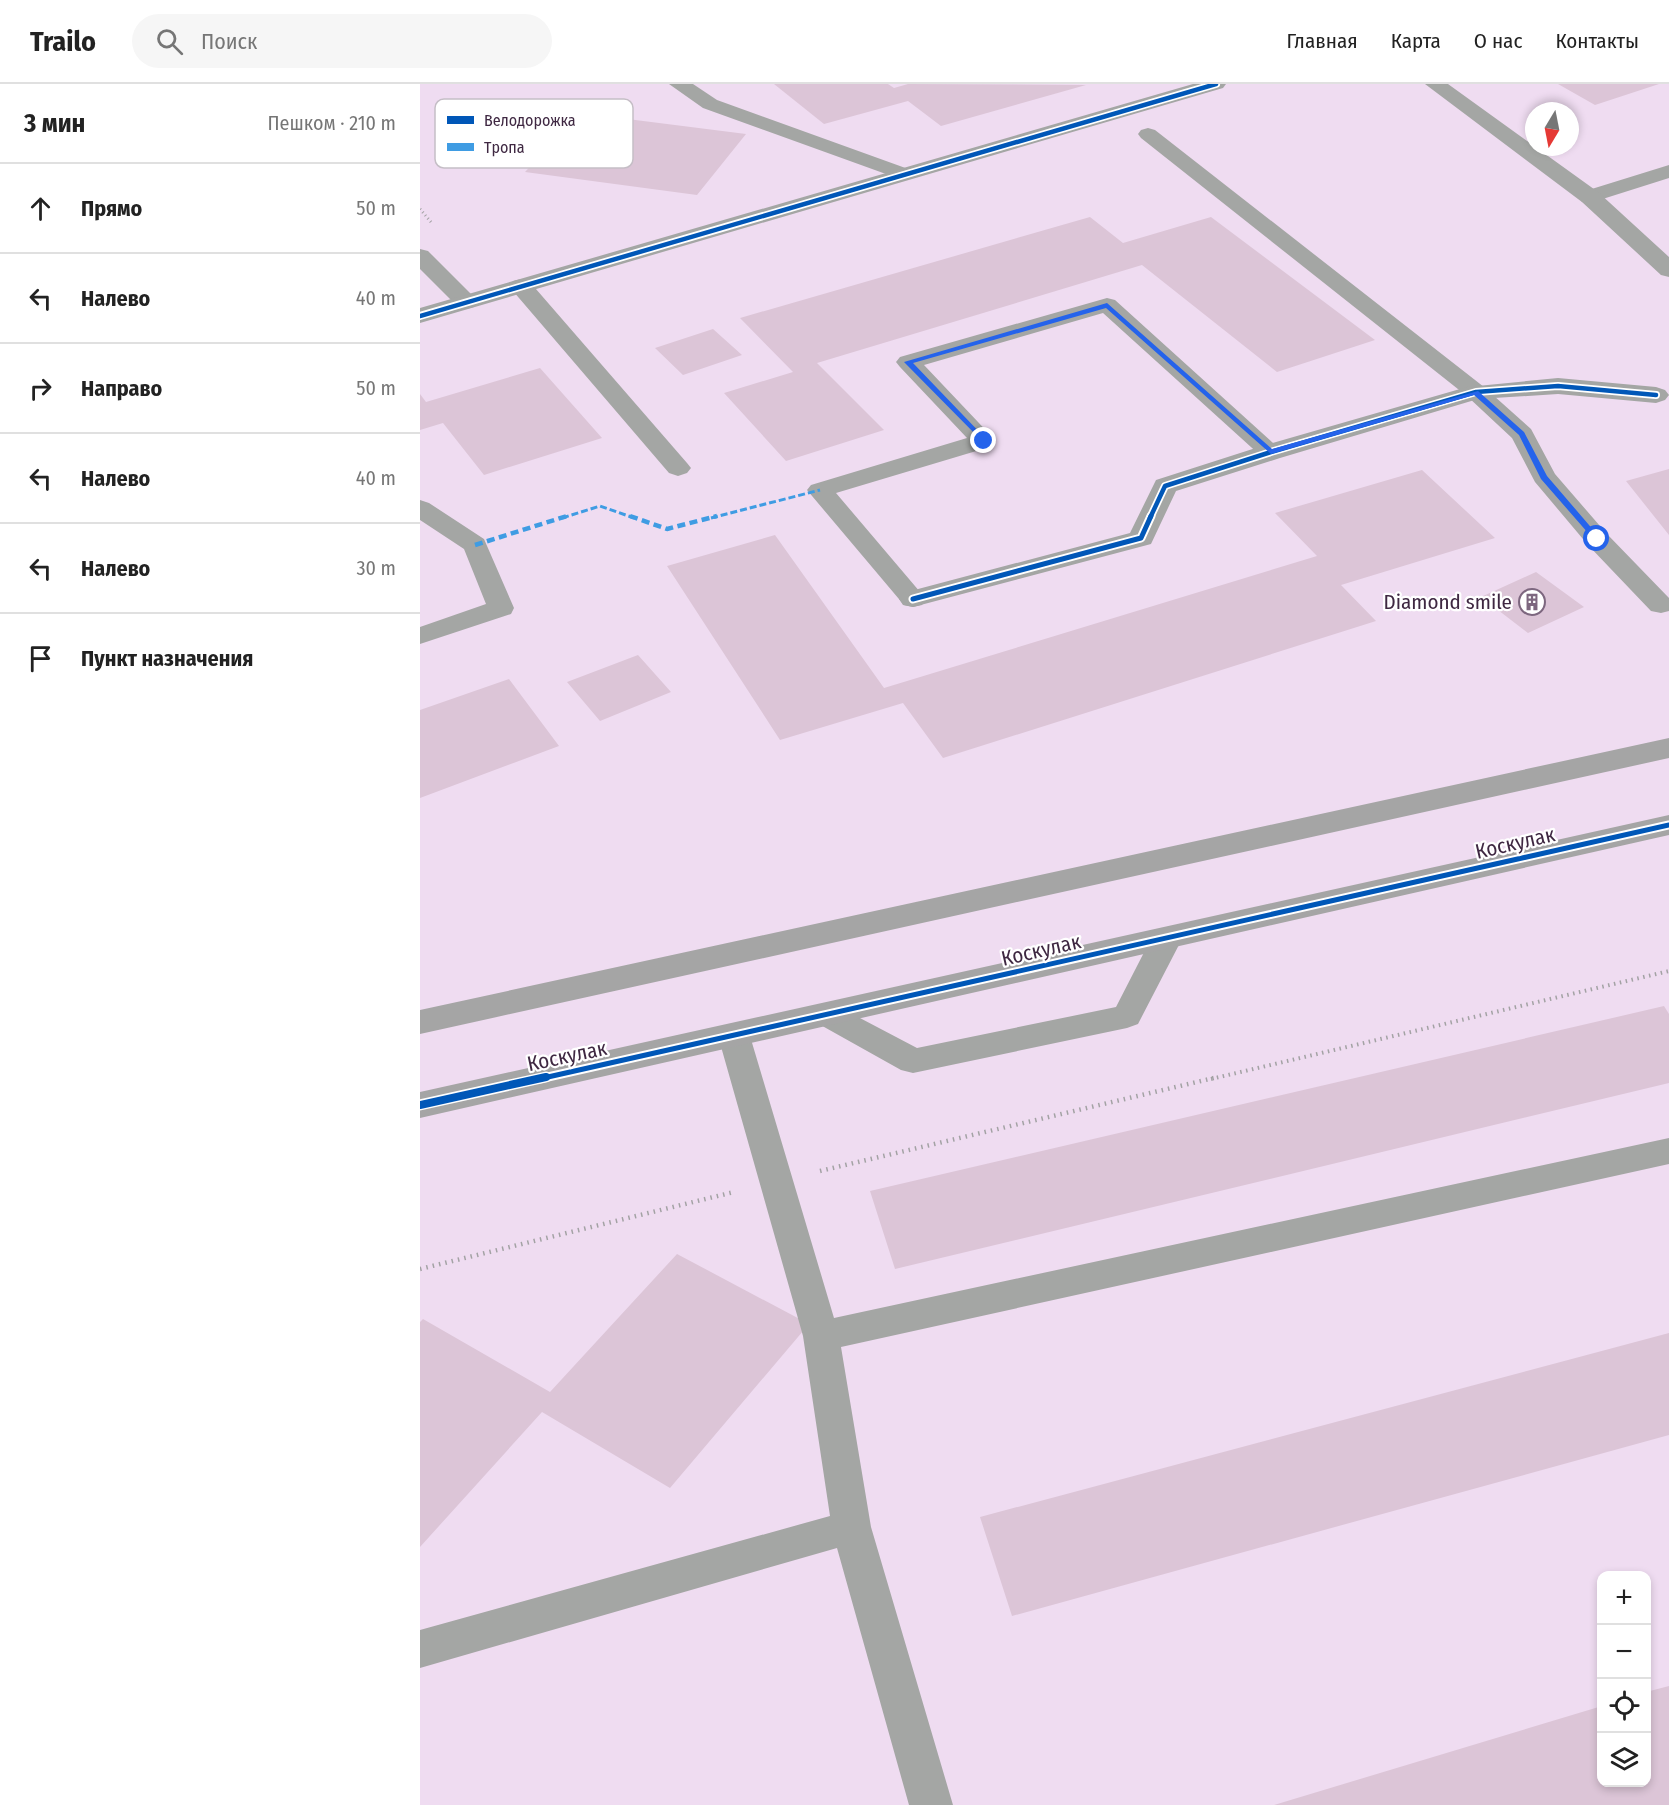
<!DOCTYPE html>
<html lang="ru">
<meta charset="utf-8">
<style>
:root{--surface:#fff;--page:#f6f6f6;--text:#222;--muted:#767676;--line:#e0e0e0}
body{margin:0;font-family:"Fira Sans Condensed",sans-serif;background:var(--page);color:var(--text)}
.controls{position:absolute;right:18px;bottom:18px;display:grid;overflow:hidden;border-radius:12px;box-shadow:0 3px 9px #0003}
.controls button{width:54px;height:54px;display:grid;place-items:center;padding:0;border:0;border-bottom:2px solid var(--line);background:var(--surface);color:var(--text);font:30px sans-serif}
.compass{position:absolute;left:1105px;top:18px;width:54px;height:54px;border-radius:50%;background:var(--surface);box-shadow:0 3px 9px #0003;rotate:190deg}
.stop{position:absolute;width:18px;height:18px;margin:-14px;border:4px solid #2563eb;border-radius:50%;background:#fff}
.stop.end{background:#2563eb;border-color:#fff;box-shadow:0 2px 6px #0008}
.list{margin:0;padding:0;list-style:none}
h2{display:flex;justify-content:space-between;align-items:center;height:78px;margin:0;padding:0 24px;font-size:26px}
h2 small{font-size:20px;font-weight:400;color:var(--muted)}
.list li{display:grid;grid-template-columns:39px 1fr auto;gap:18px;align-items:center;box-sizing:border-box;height:90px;padding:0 24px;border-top:2px solid var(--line)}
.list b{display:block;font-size:22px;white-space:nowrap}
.list em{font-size:20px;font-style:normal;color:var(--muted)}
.icon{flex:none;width:33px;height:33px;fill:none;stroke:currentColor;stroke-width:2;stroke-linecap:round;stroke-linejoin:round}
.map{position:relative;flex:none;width:1249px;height:1721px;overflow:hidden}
header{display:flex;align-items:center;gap:36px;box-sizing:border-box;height:84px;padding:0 30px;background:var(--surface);border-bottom:2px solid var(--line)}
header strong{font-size:28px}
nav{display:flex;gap:33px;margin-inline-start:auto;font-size:21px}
.search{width:420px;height:54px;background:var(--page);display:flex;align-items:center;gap:15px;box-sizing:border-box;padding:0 21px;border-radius:33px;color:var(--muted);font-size:22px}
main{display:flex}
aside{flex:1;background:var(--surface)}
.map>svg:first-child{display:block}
.building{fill:#dcc5d7}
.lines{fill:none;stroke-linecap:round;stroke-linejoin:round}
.path-far2{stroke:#a3a2a4;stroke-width:3;stroke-dasharray:1 3;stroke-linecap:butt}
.path-far1{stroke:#a3a2a4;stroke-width:4;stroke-dasharray:1.5 4.5;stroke-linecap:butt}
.path{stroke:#a3a2a4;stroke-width:4.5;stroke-dasharray:1.5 5;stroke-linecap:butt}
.lane{fill:#a4a6a4;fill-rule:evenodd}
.street{fill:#a4a6a4;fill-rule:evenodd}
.secondary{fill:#a5a5a5;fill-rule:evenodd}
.quiet-far1{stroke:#3f9ce3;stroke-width:3;stroke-dasharray:7 3;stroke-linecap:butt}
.quiet{stroke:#3f9ce3;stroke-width:4.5;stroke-dasharray:8 4.5;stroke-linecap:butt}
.cycleway-far2-casing{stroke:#fff;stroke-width:8}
.cycleway-far1-casing{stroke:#fff;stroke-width:9}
.cycleway-casing{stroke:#fff;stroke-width:11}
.cycleway-far2{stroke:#0057b8;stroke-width:4.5}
.cycleway-far1{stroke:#0057b8;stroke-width:5}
.cycleway{stroke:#0057b8;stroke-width:8}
.route{fill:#2563eb}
.labels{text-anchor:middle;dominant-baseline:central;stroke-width:4.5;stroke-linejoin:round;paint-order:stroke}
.poi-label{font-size:21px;fill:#3f2842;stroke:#fff;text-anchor:end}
.street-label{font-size:21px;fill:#3f2842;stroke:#fff}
.key{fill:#fff;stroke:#c5bec6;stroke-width:1.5}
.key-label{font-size:16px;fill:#3f2842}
</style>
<header>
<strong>Trailo</strong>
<div class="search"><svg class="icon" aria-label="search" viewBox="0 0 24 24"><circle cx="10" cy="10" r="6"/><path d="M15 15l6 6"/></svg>Поиск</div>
<nav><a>Главная</a><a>Карта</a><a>О нас</a><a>Контакты</a></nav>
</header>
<main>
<aside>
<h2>3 мин<small>Пешком · 210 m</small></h2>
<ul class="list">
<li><svg class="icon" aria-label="ahead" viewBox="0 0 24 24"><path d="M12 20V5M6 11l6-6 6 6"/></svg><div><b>Прямо</b></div><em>50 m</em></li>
<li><svg class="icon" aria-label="left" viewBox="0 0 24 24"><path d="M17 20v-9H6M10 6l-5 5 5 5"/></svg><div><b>Налево</b></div><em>40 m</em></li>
<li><svg class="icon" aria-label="right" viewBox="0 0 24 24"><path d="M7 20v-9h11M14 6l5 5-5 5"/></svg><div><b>Направо</b></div><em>50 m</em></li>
<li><svg class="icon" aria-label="left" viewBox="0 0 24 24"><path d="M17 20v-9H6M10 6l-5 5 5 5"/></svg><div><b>Налево</b></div><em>40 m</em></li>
<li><svg class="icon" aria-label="left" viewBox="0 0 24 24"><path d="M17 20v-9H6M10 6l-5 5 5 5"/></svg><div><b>Налево</b></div><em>30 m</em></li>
<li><svg class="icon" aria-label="arrive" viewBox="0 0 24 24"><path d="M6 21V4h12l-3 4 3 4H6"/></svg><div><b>Пункт назначения</b></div></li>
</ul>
</aside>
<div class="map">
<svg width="1249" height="1721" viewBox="0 0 1249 1721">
<rect width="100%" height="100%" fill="#efdcf1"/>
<path class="building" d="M354,0H468L474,4L488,0L666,1L521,42L488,17L404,40Z
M1138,0H1239L1175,21Z
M160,29L326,50L277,111L105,88Z
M670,133L703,159L791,133L955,256L857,288L722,181L397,279L464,346L366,377L304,309L373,288L320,234Z
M293,245L322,271L263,291L235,264Z
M120,284L182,354L64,391L23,339L0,346V310L6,318Z
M1249,385V451L1206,397Z
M1002,386L1075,454L921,501L956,537L523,674L483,619L360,656L247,482L355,451L464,604L897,472L855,429Z
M1116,488L1164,523L1108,549L1061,513Z
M218,571L251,608L180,637L147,598Z
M89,595L139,662L0,714V626Z
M1244,922L1249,930V999L475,1185L450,1107Z
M257,1170L389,1240L250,1404L122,1328L0,1463V1238L3,1235L130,1308Z
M1249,1249V1351L592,1532L560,1433Z
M1249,1602V1721H854L1182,1622V1698H1226V1608Z"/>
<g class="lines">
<path class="path-far2" d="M0,125L11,138"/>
<path class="path-far1" d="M791,995L1249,887"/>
<path class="path" d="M400,1087L798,993
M0,1185L314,1108"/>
<path class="lane" d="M249,0H273L297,16L491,86L495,90L491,94L484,96L477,94L283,24Z
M728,44L735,46L1064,303L1111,345L1135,390L1186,449L1249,514V527L1241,529L1231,527L1168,461L1115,398L1092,354L1048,313L721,54L718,50L721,46Z
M1249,81V94L1170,119L1162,118L1159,113L1162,108Z
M0,165L8,167L54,213L57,218L54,223L46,225L38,223L0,185Z
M101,195L109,197L267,379L271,384L267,389L258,392L249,389L93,207L90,202L93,197Z
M687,214L695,216L863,368L860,373L851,375L842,373L683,229L504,281L576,357L573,362L416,409L506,515L502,521L493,523L484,521L387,406L391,401L547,354L480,283L476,278L480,273Z
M0,416L9,419L64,455L94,524L91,530L0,560V543L66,520L44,465L0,436Z
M746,844L757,847L762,855L718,940L707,944L493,989L481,986L397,939L392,931L397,923L408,919L419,923L497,964L696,923L735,847Z
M314,940L326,943L330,952L414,1234L1249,1054V1080L421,1263L451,1443L533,1721H489L417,1464L0,1584V1546L410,1432L383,1252L298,952L302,943Z"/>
<path class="street" d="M773,0H806L803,4L0,239V224Z
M1005,0H1028L1178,108L1249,173V193L1241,191L1162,118Z
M1138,294L1236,303L1245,306L1249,311L1245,316L1236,319L1138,310L1058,315L860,374L756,407L731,460L493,523L483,521L479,515L483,509L710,449L736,396L842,362L1047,303Z"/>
<path class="secondary" d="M1249,654V674L0,950V926Z
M1249,731V751L0,1034V1008Z"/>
<path class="quiet-far1" d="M142,434L180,422L214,434
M291,434L400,406"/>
<path class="quiet" d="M210,432L247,445L297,432
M55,461L147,432"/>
<defs>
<path id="cycleway-far2" d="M0,232L796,0
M730,434L745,402L851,368L1056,308L1138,302L1236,311"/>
<path id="cycleway-far1" d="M493,515L721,454L731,432
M119,995L1249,741"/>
<path id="cycleway" d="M0,1021L126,993"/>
</defs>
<use href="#cycleway-far2" class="cycleway-far2-casing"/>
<use href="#cycleway-far1" class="cycleway-far1-casing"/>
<use href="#cycleway" class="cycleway-casing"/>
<use href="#cycleway-far2" class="cycleway-far2"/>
<use href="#cycleway-far1" class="cycleway-far1"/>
<use href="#cycleway" class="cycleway"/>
</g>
<path class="route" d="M687,219L852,365L1058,307L1104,348L1127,392L1181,455L1175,457L1121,395L1099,351L1054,311L851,370L686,224L493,279L567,356V359H564L484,278Z"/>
<defs>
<symbol id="building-ring" viewBox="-11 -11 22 22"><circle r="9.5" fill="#fff" stroke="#7d677f" stroke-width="1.5"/><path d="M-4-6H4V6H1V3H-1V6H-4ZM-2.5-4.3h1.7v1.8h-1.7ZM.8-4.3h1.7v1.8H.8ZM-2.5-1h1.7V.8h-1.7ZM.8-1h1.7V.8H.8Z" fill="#7d677f"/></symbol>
</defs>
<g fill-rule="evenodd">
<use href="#building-ring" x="1097" y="503" width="30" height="30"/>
</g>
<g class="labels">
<g class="poi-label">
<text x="1092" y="518">Diamond smile</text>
</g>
<g class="street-label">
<text transform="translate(1095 759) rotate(-13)">Коскулак</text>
<text transform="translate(621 866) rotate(-13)">Коскулак</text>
<text transform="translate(147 972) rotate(-12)">Коскулак</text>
</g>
</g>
<rect x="15" y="15" width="198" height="69" rx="9" class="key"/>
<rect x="27" y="32" width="27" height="8" fill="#0057b8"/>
<rect x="27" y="59" width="27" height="8" fill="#3f9ce3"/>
<g class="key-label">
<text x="64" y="42">Велодорожка</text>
<text x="64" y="69">Тропа</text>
</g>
</svg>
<div class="controls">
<button>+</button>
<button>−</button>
<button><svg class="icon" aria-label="locate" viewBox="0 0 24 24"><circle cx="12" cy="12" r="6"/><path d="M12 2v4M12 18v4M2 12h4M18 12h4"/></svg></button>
<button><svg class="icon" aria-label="layers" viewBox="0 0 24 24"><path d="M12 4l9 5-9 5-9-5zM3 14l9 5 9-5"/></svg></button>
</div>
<svg class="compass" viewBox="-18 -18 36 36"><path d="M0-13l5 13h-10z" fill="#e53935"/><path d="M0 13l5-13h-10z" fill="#767676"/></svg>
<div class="stop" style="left:1177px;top:455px"></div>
<div class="stop end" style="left:564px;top:357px"></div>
</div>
</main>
